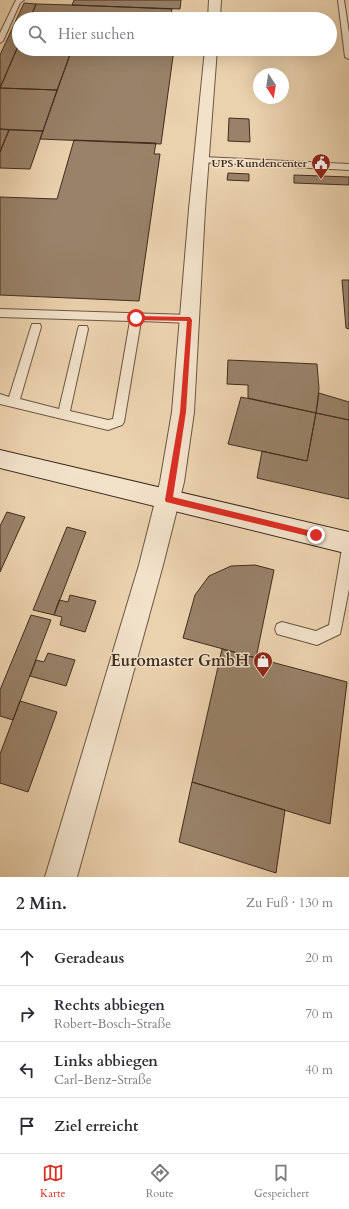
<!DOCTYPE html>
<html lang="de">
<meta charset="utf-8">
<style>
:root{--surface:#fff;--page:#f2f2f3;--text:#2b2b33;--muted:#7c7c81;--line:#e1e1e2;--accent:#d93025}
body{margin:0;font-family:Cardo,serif;background:var(--page);color:var(--text)}
.compass{position:absolute;left:253px;top:68px;width:36px;height:36px;border-radius:50%;background:var(--surface);box-shadow:0 4px 16px #0002;rotate:168deg}
.stop{position:absolute;width:12px;height:12px;margin:-9px;border:3px solid #d93025;border-radius:50%;background:#fff}
.stop.end{background:#d93025;border-color:#fff;box-shadow:0 1px 4px #0008}
.list{margin:0;padding:0;list-style:none}
h2{display:flex;justify-content:space-between;align-items:center;height:52px;margin:0;padding:0 16px;font-size:17px}
h2 small{font-size:13px;font-weight:400;color:var(--muted)}
.list li{display:grid;grid-template-columns:26px 1fr auto;gap:12px;align-items:center;box-sizing:border-box;height:56px;padding:0 16px;border-top:1px solid var(--line)}
.list b{display:block;font-size:15px;white-space:nowrap}
.list p{margin:0;font-size:13px;white-space:nowrap;color:var(--muted)}
.list em{font-size:13px;font-style:normal;color:var(--muted)}
.icon{flex:none;width:22px;height:22px;fill:none;stroke:currentColor;stroke-width:2;stroke-linecap:round;stroke-linejoin:round}
.map{position:relative;flex:none;width:349px;height:877px;overflow:hidden}
.search{position:absolute;background:var(--surface);box-shadow:0 4px 16px #0002;left:12px;right:12px;top:12px;height:44px;display:flex;align-items:center;gap:10px;box-sizing:border-box;padding:0 14px;border-radius:22px;color:var(--muted);font-size:15px}
.sheet{height:276px;background:var(--surface)}
nav{display:flex;justify-content:space-around;align-items:center;box-sizing:border-box;height:56px;border-top:1px solid var(--line);background:var(--surface);font-size:11px;color:var(--muted)}
nav a{display:grid;justify-items:center;gap:2px}
nav .on{color:var(--accent)}
.map>svg:first-child{display:block}
.building{fill:#998269;stroke:#402c1f}
.lines{fill:none;stroke-linecap:round;stroke-linejoin:round}
.service-casing{stroke:#6b5643;stroke-width:2}
.minor-casing{stroke:#6b5643;stroke-width:2}
.secondary-casing{stroke:#402c1f;stroke-width:2}
.service{fill:#f2e2ca;fill-rule:evenodd}
.minor{fill:#f2e2ca;fill-rule:evenodd}
.secondary{fill:#f2e2ca;fill-rule:evenodd}
.route{fill:#d93025}
.labels{text-anchor:middle;dominant-baseline:central;stroke-width:3;stroke-linejoin:round;paint-order:stroke}
.far-poi-label{font-size:11px;font-weight:bold;fill:#402c1f;stroke:#f2e2ca;text-anchor:end}
.near-poi-label{font-size:16px;font-weight:bold;fill:#402c1f;stroke:#f2e2ca;text-anchor:end}
</style>
<div class="map">
<svg width="349" height="877" viewBox="0 0 349 877">
<rect width="100%" height="100%" fill="#ebd2ae"/>
<filter id="stains"><feTurbulence type="fractalNoise" baseFrequency=".005" numOctaves="4"/><feColorMatrix values="0 0 0 0 .2 0 0 0 0 .09 0 0 0 0 .02 0 0 0 .5 -.17"/></filter>
<radialGradient id="worn" r=".72"><stop offset=".6" stop-color="#630" stop-opacity="0"/><stop offset="1" stop-color="#630" stop-opacity=".3"/></radialGradient>
<path class="building" d="M74,0H181L180,9L72,5Z
M24,3L36,4L30,19H19V44L0,88V55Z
M36,4L72,5L172,9L170,19H30Z
M19,44V49H72L57,90L0,88Z
M72,49H174L161,144L40,139Z
M0,88L57,90L43,131L0,129Z
M229,118L249,119L250,142L228,141Z
M0,129L9,130L0,152Z
M9,130L43,131L30,169L0,168V152Z
M74,140L156,143L154,154H160L139,301L0,295V197L57,199Z
M228,173L249,174V181L227,180Z
M294,175L349,177V185L294,183Z
M342,280H349V329L346,328Z
M228,360L317,364L319,389L316,413L248,398V385L227,384Z
M319,393L349,402V420L316,413Z
M241,397L316,413L307,461L228,444Z
M316,413L349,420V499L257,478L262,451L307,461Z
M7,512L25,517L0,572V526Z
M67,527L86,532L54,615L33,610Z
M255,565L274,570L256,658L183,638L195,595L209,576L231,566Z
M70,595L96,601L85,632L60,625L62,617L54,615L59,600L68,602Z
M31,615L51,620L13,720L0,716V690Z
M222,649L347,682L330,824L192,782Z
M48,653L75,660L66,686L30,676L36,660L44,662Z
M20,701L57,712L28,792L0,783V754Z
M192,782L285,810L276,873L179,842Z"/>
<g class="lines">
<defs>
<path id="service" d="M16,0H24L20,3L3,41L0,43V33Z
M338,0H344L349,33V59L345,57Z
M202,157L349,164V170L199,162L198,160L199,158Z
M0,309L190,315L194,316L195,319L194,322L190,323L141,321L124,422L122,425L108,430L0,404V394L9,397L31,327L32,324H40L41,327L20,399L59,409L78,329L79,326H87L88,329L70,411L108,420L113,419L130,321L0,317Z
M349,543V589L340,634L317,645L277,634L275,629L277,624L282,622L316,631L329,625L342,549L344,545Z"/>
<path id="minor" d="M209,0H221L220,19H208Z
M205,49H217L205,209L194,412L184,482L163,565L77,877H45L139,565L160,482L172,412L189,209Z"/>
<path id="secondary" d="M0,450L349,532V554L0,468Z"/>
</defs>
<use href="#service" class="service-casing"/>
<use href="#minor" class="minor-casing"/>
<use href="#secondary" class="secondary-casing"/>
<use href="#service" class="service"/>
<use href="#minor" class="minor"/>
<use href="#secondary" class="secondary"/>
</g>
<path class="route" d="M134,316L190,317L192,320L186,412L173,497L316,532L319,533V537L316,538L166,502L165,500L180,412L187,321L136,320L134,318Z"/>
<defs>
<symbol id="civic-pin" viewBox="-11 -11 22 30"><path d="M0 17L-7.5 6A9.5 9.5 0 1 1 7.5 6Z" fill="#8f2418" stroke="#f2e2ca"/><path d="M-.6-6.5H3V-4.5H.6V-3L4-1V1h2V6H-6V1h2V-1L-.6-3ZM-1.2 2.5V6h2.4V2.5Z" fill="#fff"/></symbol>
<symbol id="shop-pin" viewBox="-11 -11 22 30"><path d="M0 17L-7.5 6A9.5 9.5 0 1 1 7.5 6Z" fill="#8f2418" stroke="#f2e2ca"/><path d="M-5-2.5h2.3a2.7 3.5 0 0 1 5.4 0H5L5.5 6h-11ZM-1.5-2.5h3a1.5 2.3 0 0 0-3 0Z" fill="#fff"/></symbol>
</defs>
<g fill-rule="evenodd">
<use href="#civic-pin" x="310" y="152" width="22" height="30"/>
<use href="#shop-pin" x="252" y="650" width="22" height="30"/>
</g>
<g class="labels">
<g class="far-poi-label">
<text x="307" y="163">UPS Kundencenter</text>
</g>
<g class="near-poi-label">
<text x="249" y="661">Euromaster GmbH</text>
</g>
</g>
<rect width="100%" height="100%" filter="url(#stains)"/>
<rect width="100%" height="100%" fill="url(#worn)"/>
</svg>
<svg class="compass" viewBox="-18 -18 36 36"><path d="M0-13l5 13h-10z" fill="#e53935"/><path d="M0 13l5-13h-10z" fill="#7c7c81"/></svg>
<div class="stop" style="left:136px;top:318px"></div>
<div class="stop end" style="left:316px;top:535px"></div>
<div class="search"><svg class="icon" aria-label="search" viewBox="0 0 24 24"><circle cx="10" cy="10" r="6"/><path d="M15 15l6 6"/></svg>Hier suchen</div>
</div>
<section class="sheet">
<h2>2 Min.<small>Zu Fuß · 130 m</small></h2>
<ul class="list">
<li><svg class="icon" aria-label="ahead" viewBox="0 0 24 24"><path d="M12 20V5M6 11l6-6 6 6"/></svg><div><b>Geradeaus</b></div><em>20 m</em></li>
<li><svg class="icon" aria-label="right" viewBox="0 0 24 24"><path d="M7 20v-9h11M14 6l5 5-5 5"/></svg><div><b>Rechts abbiegen</b><p>Robert-Bosch-Straße</p></div><em>70 m</em></li>
<li><svg class="icon" aria-label="left" viewBox="0 0 24 24"><path d="M17 20v-9H6M10 6l-5 5 5 5"/></svg><div><b>Links abbiegen</b><p>Carl-Benz-Straße</p></div><em>40 m</em></li>
<li><svg class="icon" aria-label="arrive" viewBox="0 0 24 24"><path d="M6 21V4h12l-3 4 3 4H6"/></svg><div><b>Ziel erreicht</b></div></li>
</ul>
</section>
<nav>
<a class="on"><svg class="icon" aria-label="map" viewBox="0 0 24 24"><path d="M3 6l6-2 6 2 6-2v14l-6 2-6-2-6 2zM9 4v14M15 6v14"/></svg>Karte</a>
<a><svg class="icon" aria-label="directions" viewBox="0 0 24 24"><path d="M12 3l9 9-9 9-9-9zM9 14v-3h6M13 9l2 2-2 2"/></svg>Route</a>
<a><svg class="icon" aria-label="saved" viewBox="0 0 24 24"><path d="M7 4h10v16l-5-4-5 4z"/></svg>Gespeichert</a>
</nav>
